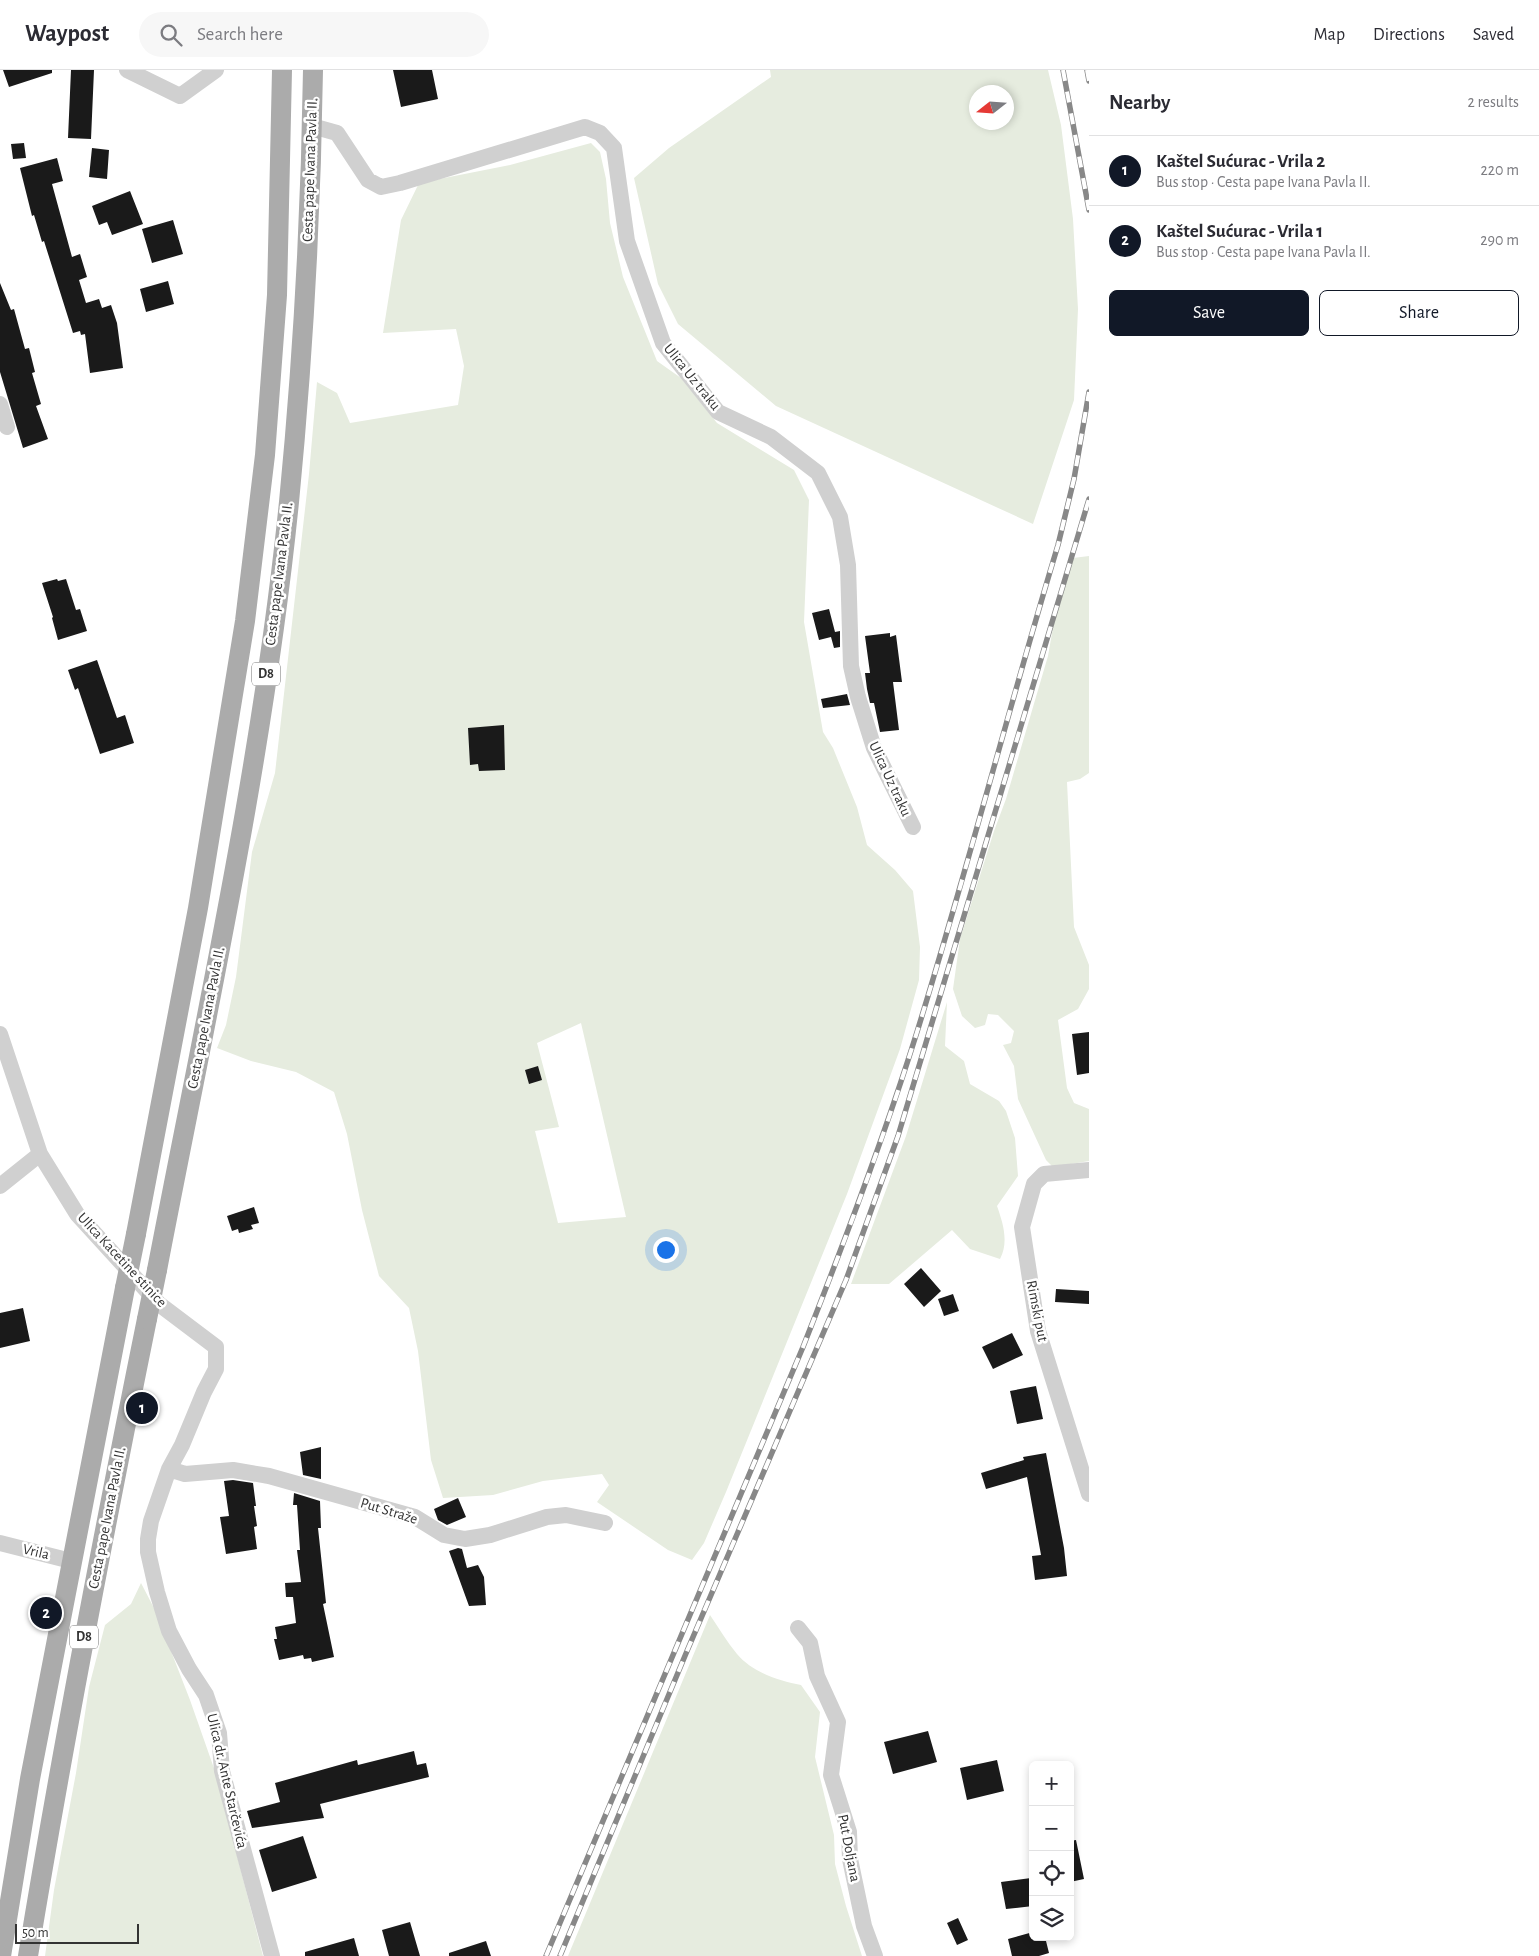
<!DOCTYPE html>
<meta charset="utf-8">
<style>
:root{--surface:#fff;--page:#f7f7f7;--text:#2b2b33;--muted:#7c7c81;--line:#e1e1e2;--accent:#111827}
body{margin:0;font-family:"Alegreya Sans",sans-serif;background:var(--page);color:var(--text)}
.controls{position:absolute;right:15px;bottom:15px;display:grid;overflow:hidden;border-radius:8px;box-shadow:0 2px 8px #0003}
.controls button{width:45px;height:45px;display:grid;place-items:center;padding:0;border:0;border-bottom:1px solid var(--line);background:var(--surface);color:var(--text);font:25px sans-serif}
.compass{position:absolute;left:969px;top:15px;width:45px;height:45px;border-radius:50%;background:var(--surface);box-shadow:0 2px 8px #0003;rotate:253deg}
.scale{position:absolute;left:15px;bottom:12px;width:124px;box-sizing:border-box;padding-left:5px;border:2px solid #333;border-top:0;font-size:14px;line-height:18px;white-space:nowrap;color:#333;-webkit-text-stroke:4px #fff;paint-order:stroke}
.you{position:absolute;left:665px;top:1179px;width:18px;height:18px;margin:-12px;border:4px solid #fff;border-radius:50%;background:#1a73e8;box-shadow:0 0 0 8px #1a73e833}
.badge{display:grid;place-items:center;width:32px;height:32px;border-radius:50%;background:var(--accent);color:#fff;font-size:16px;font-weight:700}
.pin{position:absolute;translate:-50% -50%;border:2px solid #fff;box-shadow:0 1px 5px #0006}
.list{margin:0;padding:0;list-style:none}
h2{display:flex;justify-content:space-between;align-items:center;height:65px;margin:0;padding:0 20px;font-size:21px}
h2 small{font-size:16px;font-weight:400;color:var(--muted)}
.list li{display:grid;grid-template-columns:32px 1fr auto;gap:15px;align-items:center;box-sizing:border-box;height:70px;padding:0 20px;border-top:1px solid var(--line)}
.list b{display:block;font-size:19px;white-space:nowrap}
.list p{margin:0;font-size:16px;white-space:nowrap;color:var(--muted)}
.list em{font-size:16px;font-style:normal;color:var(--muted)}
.actions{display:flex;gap:10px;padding:15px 20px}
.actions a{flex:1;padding:11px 0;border:1px solid var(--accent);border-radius:8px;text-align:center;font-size:18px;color:var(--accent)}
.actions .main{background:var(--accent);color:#fff}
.icon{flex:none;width:28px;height:28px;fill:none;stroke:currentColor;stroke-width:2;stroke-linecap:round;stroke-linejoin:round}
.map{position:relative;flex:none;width:1089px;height:1886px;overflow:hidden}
header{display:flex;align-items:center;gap:30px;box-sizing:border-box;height:70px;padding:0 25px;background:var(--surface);border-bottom:1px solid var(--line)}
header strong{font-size:24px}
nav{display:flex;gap:28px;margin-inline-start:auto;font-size:18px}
.search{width:350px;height:45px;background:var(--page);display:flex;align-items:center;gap:12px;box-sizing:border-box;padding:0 18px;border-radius:28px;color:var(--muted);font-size:19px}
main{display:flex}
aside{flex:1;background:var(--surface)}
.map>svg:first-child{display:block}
.green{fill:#e6ecdf;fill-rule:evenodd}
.building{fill:#1a1a1a}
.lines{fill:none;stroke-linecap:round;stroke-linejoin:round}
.minor{stroke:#d0d0d0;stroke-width:16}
.major{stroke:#ababab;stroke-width:20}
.rail-casing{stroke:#888;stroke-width:5.5}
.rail{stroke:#fff;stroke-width:4;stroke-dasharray:11;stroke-linecap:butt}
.major-bridge{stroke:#ababab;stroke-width:20}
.labels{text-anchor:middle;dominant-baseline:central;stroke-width:5;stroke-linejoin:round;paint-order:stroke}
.shield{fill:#fff;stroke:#707070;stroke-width:1}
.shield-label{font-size:14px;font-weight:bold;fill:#333}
.street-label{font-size:15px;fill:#333;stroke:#fff}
</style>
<header>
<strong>Waypost</strong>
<div class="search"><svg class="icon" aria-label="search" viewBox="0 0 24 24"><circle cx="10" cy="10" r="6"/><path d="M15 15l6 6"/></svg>Search here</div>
<nav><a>Map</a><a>Directions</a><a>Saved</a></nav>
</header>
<main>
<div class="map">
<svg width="1089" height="1886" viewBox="0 0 1089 1886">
<rect width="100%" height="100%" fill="#fff"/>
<path class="green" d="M770,0H1048L1061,55L1073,149L1078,239L1074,330L1033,454L776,336L678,254L658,214L634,108L669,78L771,7ZM1006,22V52H976V22Z
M591,73L600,82L606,109L610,153L623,207L657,291L681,308L717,353L794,400L809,430L804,552L823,662L833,678L857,737L867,775L895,800L913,821L920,877L919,910L900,979L847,1124L726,1422L704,1473L692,1490L668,1480L597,1432L609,1415L602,1404L543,1411L493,1425L443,1428L431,1390L418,1281L409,1238L379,1206L362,1140L347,1064L334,1022L296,1002L251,991L217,978L226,955L236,907L252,782L275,703L309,404L317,312L337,323L350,353L458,335L464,296L456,259L383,263L401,150L419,113L510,95ZM581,953L626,1147L558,1153L535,1061L559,1057L537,973Z
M1089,486V703L1080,709L1067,712L1074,857L1089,895V919L1078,939L1058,950L1067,1018L1074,1033L1089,1039V1091L1053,1097L1046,1090L1018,1029L1014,996L1003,975L1011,973L1014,961L998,945L988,944L985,955L975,958L962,946L953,919L960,869L994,761L1006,729L1048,586L1055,546L1073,488Z
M947,932L945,976L964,991L970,1014L999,1031L1006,1041L1015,1068L1018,1106L997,1136C1003,1153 1009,1172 1000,1189L970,1179L952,1160L889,1214H851L906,1066Z
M141,1513L155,1540L190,1630L216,1704L263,1886H45L54,1820L76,1703L89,1617L105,1555L131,1534Z
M710,1545C719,1558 727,1572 737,1584C752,1602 779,1611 801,1615L820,1642L815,1687L834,1765L835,1794L846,1836L862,1886H568Z"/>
<path class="building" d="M3,0H52V3L9,17Z
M71,0H94L91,69L68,68Z
M393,0H432L438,29L401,37Z
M24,73L26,88L13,89L11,74Z
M92,78L109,80L107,109L89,107Z
M57,88L63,111L52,114L72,187L80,184L87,207L79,210L86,233L99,229L102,238L111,235L117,253L123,298L90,303L85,264L81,265L80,261L73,263L44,171L42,172L34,145L32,146L20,98Z
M130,121L143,154L112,165L107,152L99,155L92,136Z
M173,150L183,184L152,193L142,159Z
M168,211L174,234L146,242L140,219Z
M0,213L11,240L14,239L25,279L29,278L35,302L32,303L41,334L36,336L48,369L23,378L0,302Z
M57,509L58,511L66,509L76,540L80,539L87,561L58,570L52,548L53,547L42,513Z
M829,539L835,562L840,561V577L834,578L831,567L819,570L812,543Z
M890,563V567L896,565L902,612H893L899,660L880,662L874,633H870L867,619L865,603H870L865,566Z
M97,590L117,648L125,645L134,673L100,684L78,618L75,620L68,600Z
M847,624L850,635L823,638L821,629Z
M504,655L505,700L479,701L478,694L470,695L468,658Z
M1089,962V1003L1077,1005L1072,964Z
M538,996L542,1010L529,1014L525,1000Z
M254,1137L259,1153L251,1155L253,1159L239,1163L238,1159L232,1161L227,1146Z
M921,1198L941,1221L924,1237L904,1214Z
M1056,1219L1089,1221V1234L1055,1232Z
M953,1224L959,1241L944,1246L938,1229Z
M23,1238L30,1271L0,1278V1243Z
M1012,1263L1023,1285L993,1299L982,1277Z
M1036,1316L1043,1349L1017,1354L1010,1321Z
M321,1377V1409L303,1405L300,1382Z
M1046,1383L1064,1478L1067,1506L1035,1510L1032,1486L1041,1485L1027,1407L986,1419L981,1403L1024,1390L1023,1387Z
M233,1410L253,1413L256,1436H254L257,1456L254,1457L257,1479L226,1484L220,1447L229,1446L224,1411Z
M294,1423L320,1431L321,1458H318L326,1533L323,1534L334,1587L312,1592L311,1588L304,1589L303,1585L279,1590L274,1569H277L275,1557L296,1553L293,1527H286L285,1513L301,1512L297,1480H300L297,1435H293Z
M458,1428L466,1447L447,1455L438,1450L434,1439Z
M458,1478L462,1479L467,1498L478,1495L484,1507L486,1535L469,1536L449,1481Z
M928,1661L937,1692L893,1704L884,1672Z
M414,1681L417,1695L426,1693L429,1707L320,1734L324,1748L252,1758L247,1741L280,1732L275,1713L357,1690L358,1695Z
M997,1690L1004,1721L967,1730L960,1698Z
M303,1766L317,1808L272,1822L259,1780Z
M1076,1770L1084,1809L1070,1812V1771Z
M1031,1808L1033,1836L1006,1839L1001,1812Z
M958,1848L968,1870L957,1875L947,1853Z
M410,1852L420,1886H389L382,1860Z
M1033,1862V1867H1045L1049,1883L1039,1886H1012L1008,1869Z
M354,1868L359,1886H305V1882Z
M486,1871L491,1886H449V1883Z"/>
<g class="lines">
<path class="minor" d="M127,0L180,26L216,0
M312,56L337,63L368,110L381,117L400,113L585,57L600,63L614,78L627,171L663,273L718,342L771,367L818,403L840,447L848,495L851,596L858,627L874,678L913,757
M0,334L7,357
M0,964L40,1084L77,1144L159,1234L216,1277V1299L204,1322L182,1375L169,1399L151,1451L148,1469V1482L157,1522L169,1561L189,1599L206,1625L219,1663L222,1701L272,1886
M1089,1100L1044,1104L1034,1114L1022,1157L1038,1261L1089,1424
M0,1116L40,1084
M169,1399L185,1404L233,1400L269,1406L415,1447L444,1465L465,1469L490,1465L547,1447L566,1445L605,1453
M0,1473L71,1491
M798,1558L810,1573L817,1606L838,1652L831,1705L849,1762L850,1789L864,1856L875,1886"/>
<path class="major" d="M136,1164L198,838L245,551L265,385L277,225L282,0
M157,1200C206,945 263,690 289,432C303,288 311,144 313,0
M1,1886L30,1709L125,1218
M28,1886C63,1673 104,1461 147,1249"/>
<defs>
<path id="rail" d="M1063,0L1089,140
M1087,0L1089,11
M546,1886L803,1277C844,1173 884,1068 917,962C967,801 1009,637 1058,475L1074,409L1089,322
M560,1886L687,1581L846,1210L898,1066L1089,429"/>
</defs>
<use href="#rail" class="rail-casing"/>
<use href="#rail" class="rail"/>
<path class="major-bridge" d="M125,1218L136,1164
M147,1249L157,1200"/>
</g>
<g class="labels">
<g class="shield">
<rect x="252" y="592.5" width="28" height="23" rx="4"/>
<rect x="70" y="1555.5" width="28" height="23" rx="4"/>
</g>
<g class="shield-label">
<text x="266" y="604">D8</text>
<text x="84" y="1567">D8</text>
</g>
<g class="street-label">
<text transform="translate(310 100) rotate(-88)">Cesta pape Ivana Pavla II.</text>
<text transform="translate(692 307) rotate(51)">Ulica Uz traku</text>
<text transform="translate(279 504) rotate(-83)">Cesta pape Ivana Pavla II.</text>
<text transform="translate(890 709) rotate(65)">Ulica Uz traku</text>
<text transform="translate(206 948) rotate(-79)">Cesta pape Ivana Pavla II.</text>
<text transform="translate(122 1190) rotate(47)">Ulica Kacetine stinice</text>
<text transform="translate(1037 1241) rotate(79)">Rimski put</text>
<text transform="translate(389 1441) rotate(17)">Put Straže</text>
<text transform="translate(107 1448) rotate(-79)">Cesta pape Ivana Pavla II.</text>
<text transform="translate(36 1482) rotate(13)">Vrila</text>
<text transform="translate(227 1711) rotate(77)">Ulica dr. Ante Starčevića</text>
<text transform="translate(849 1778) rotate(79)">Put Doljana</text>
</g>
</g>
</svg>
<div class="controls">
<button>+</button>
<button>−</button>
<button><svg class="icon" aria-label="locate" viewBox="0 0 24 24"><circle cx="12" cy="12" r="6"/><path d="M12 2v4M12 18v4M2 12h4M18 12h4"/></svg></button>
<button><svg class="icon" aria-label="layers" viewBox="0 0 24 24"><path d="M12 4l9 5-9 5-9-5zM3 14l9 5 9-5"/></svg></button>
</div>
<svg class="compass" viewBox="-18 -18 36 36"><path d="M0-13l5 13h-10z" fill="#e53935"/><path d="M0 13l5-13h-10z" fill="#7c7c81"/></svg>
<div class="scale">50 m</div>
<div class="you"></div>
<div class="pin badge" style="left:142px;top:1338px">1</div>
<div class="pin badge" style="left:46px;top:1543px">2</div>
</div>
<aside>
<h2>Nearby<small>2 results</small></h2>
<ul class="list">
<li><span class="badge">1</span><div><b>Kaštel Sućurac - Vrila 2</b><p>Bus stop · Cesta pape Ivana Pavla II.</p></div><em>220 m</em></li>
<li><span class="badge">2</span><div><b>Kaštel Sućurac - Vrila 1</b><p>Bus stop · Cesta pape Ivana Pavla II.</p></div><em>290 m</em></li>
</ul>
<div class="actions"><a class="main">Save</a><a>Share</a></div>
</aside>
</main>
